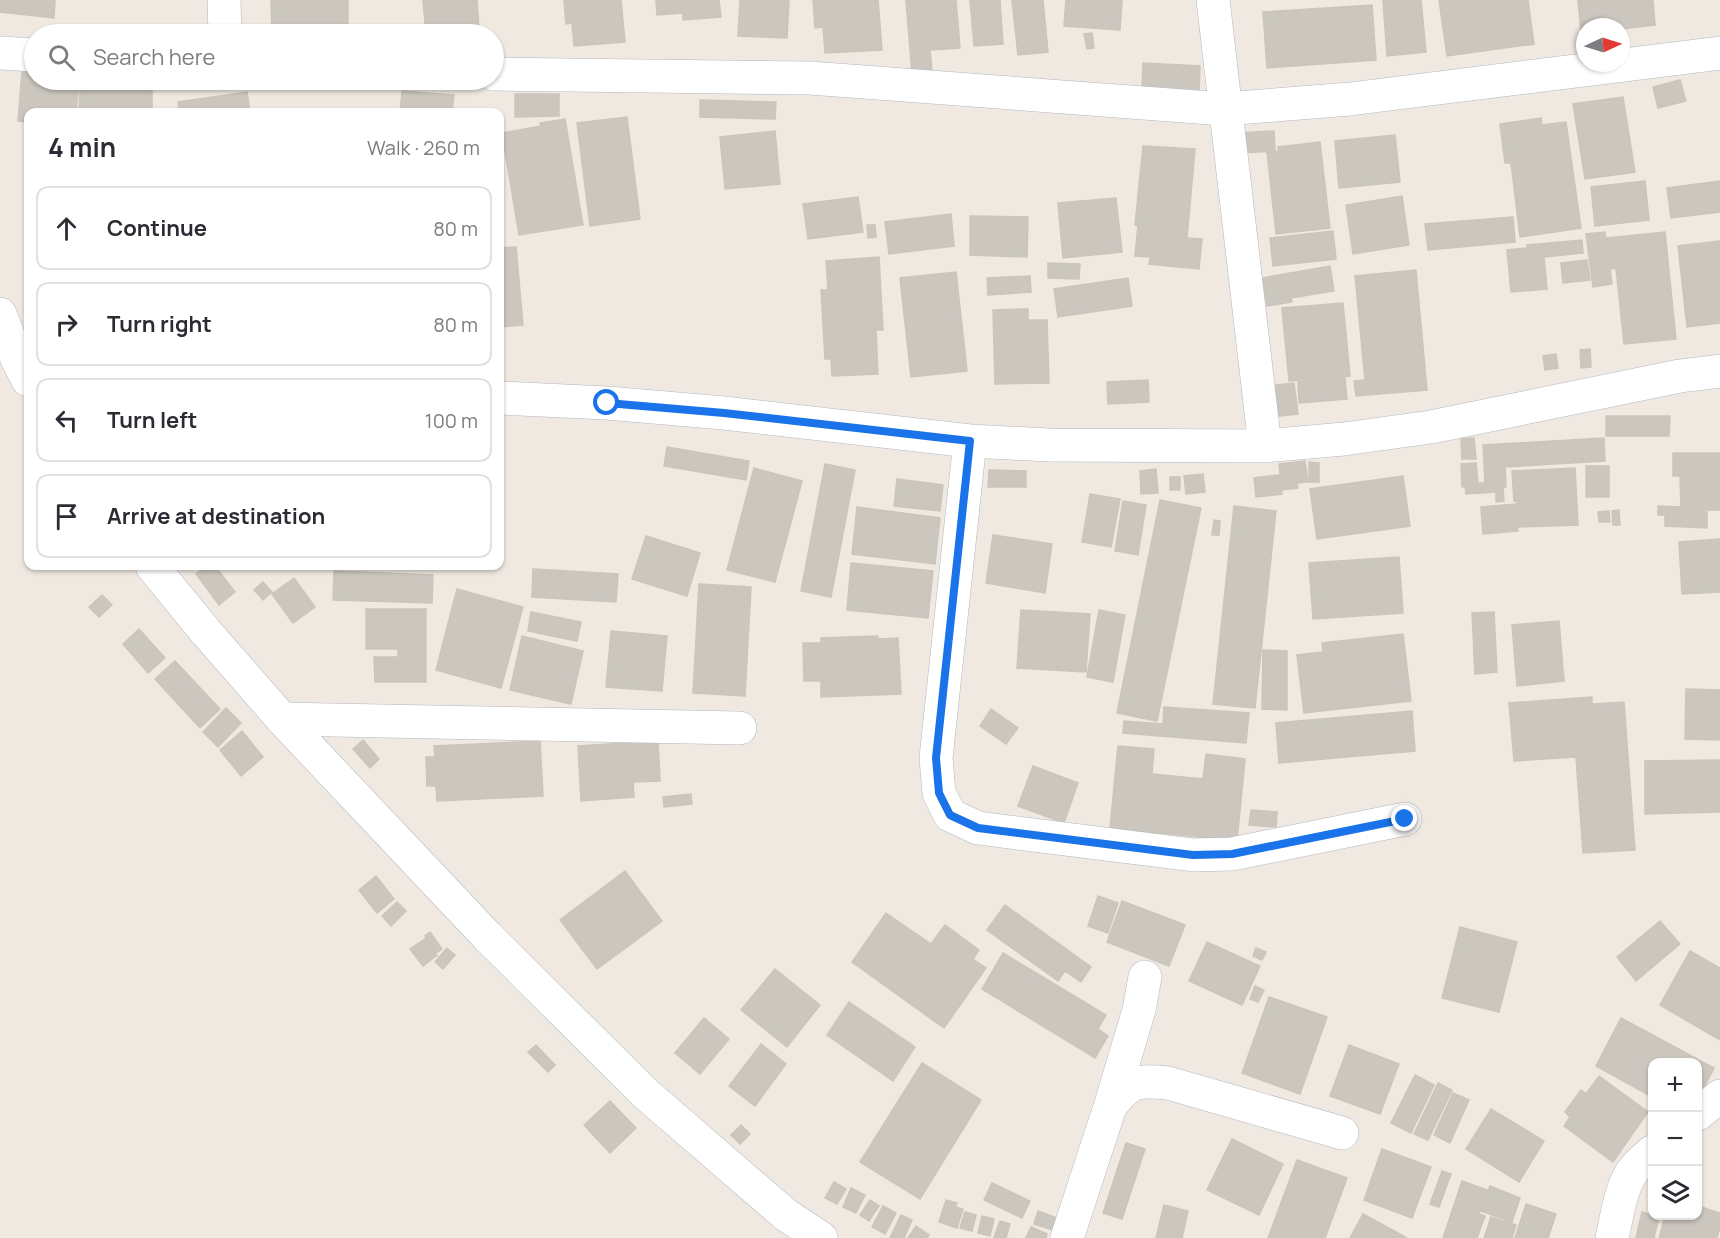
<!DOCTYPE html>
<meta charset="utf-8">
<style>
:root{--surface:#fff;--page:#f2f2f3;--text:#2b2b33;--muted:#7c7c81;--line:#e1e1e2}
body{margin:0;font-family:Manrope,sans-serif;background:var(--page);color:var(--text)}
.controls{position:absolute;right:18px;bottom:18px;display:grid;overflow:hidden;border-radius:12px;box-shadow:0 2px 4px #0004}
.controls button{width:54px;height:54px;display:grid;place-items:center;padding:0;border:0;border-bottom:2px solid var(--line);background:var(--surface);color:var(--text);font:30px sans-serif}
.compass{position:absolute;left:1576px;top:18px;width:54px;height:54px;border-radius:50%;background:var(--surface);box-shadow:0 2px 4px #0004;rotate:86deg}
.stop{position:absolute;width:18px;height:18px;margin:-14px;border:4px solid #1a73e8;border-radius:50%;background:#fff}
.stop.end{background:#1a73e8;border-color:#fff;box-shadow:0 2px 6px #0008}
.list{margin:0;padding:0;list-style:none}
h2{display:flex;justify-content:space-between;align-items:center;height:78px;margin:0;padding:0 24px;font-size:26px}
h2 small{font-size:20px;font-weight:400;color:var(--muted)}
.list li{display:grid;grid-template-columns:39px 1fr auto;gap:18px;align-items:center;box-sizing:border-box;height:84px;margin:0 12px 12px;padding:0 12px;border:2px solid var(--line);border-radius:12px}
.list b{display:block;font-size:22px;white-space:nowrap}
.list em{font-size:20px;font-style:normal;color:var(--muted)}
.icon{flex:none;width:33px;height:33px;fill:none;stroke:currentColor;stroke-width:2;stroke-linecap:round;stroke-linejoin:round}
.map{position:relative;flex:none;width:1720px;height:1238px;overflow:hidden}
.search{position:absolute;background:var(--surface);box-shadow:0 2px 4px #0004;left:24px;top:24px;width:480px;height:66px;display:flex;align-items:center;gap:15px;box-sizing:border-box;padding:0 21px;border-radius:33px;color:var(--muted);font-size:22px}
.panel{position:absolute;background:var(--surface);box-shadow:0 2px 4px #0004;left:24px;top:108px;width:480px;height:462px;border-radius:12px}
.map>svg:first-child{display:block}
.building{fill:#cbc7bf;stroke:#cbc5ba;stroke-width:1.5}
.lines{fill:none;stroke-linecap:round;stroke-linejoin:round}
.minor-casing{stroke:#b4b7c1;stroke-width:34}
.secondary-casing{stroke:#b4b7c1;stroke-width:34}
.minor{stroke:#fff;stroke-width:33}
.secondary{stroke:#fff;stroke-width:33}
.route{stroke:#1a73e8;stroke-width:8}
</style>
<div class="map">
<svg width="1720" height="1238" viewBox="0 0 1720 1238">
<rect width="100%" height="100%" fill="#efe9e1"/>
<path class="building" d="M0,0H55L54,18L0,12Z
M271,0H348V34H272Z
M423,0H477L479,30L426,34Z
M564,0H621L625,42L574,46L572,23L566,24Z
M656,0H719L721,17L683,20V13L657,15Z
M740,0H789L787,38L738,36Z
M813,0H878L882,50L825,53L823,27L815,28Z
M906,0H956L960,48L930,50L932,71L912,73Z
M970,0H1000L1003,44L974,46Z
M1012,0H1043L1048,52L1018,55Z
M1066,0H1122L1120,30L1064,26Z
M1383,0H1421L1426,52L1387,56Z
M1439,0H1528L1534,44L1447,56Z
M1578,0H1653L1655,25L1621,29V27H1585V32H1581Z
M1372,5L1376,60L1267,68L1263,12Z
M1092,33L1094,48L1087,49L1084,34Z
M1143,63L1200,66L1199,92L1142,89Z
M22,72L34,73V80H79L76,112H28V122L18,121Z
M1680,80L1686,101L1658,108L1653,87Z
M80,86H152V112H79Z
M402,91L454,95L452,112H400Z
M247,92L250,112H179L178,102Z
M515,94H559V116L515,117Z
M1623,97L1635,172L1585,179L1573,104Z
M700,100L776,102L775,119L700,117Z
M627,117L640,219L590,226L577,123Z
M1541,118L1542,125L1566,122L1581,228L1520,237L1511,163H1505L1500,124Z
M565,119L583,225L519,235L502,133L541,126L540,123Z
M775,131L780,184L725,189L720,137Z
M1274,131L1275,151L1239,153L1238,133Z
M1395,135L1400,182L1339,188L1335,141Z
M1320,142L1330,228L1276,234L1267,152L1279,151L1278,147Z
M1143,146L1195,149L1187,238L1202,239L1199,269L1149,264L1150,257L1135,256L1138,225H1135Z
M1645,181L1649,220L1595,226L1591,187Z
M1720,181V212L1671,218L1667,188Z
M1402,196L1409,245L1353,254L1346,205Z
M858,197L863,232L808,239L803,204Z
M1116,198L1122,252L1063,258L1058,203Z
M951,214L954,246L889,254L885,222Z
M970,216L1028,217L1027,257L970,255Z
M1513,217L1515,242L1428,250L1425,224Z
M867,225H875L876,237L868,238Z
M1333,231L1336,259L1273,266L1270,238Z
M1605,232L1612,284L1593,287L1586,234Z
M1665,232L1676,339L1624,344L1616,268L1611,269L1607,238Z
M1582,240L1583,253L1544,257L1547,289L1511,292L1507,250L1527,248V245Z
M1720,241V323L1687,327L1678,246Z
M516,247L523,325L500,327V248Z
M879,257L883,330H876L878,374L832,376L831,359H825L821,290H828L826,261Z
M1587,260L1590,280L1563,283L1561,263Z
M1048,263L1080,264L1079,279L1048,278Z
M1330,266L1334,291L1291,298L1292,302L1267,306L1262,278Z
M1416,270L1427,390L1356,396L1354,381L1365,380L1355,276Z
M956,272L967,371L911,377L900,278Z
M1030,276L1031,292L988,295L987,278Z
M1128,278L1132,306L1058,317L1054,289Z
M1343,303L1350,376L1289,381L1282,308Z
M1028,309V320H1047L1049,383L995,384L993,310Z
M1590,349L1591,367L1581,368L1580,350Z
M1556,354L1558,368L1545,370L1543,356Z
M1345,378L1347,399L1299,403L1298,382Z
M1148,380L1149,402L1108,404L1107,382Z
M1294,383L1298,414L1271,417L1267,386Z
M1606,416H1670L1669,436H1606Z
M1474,438L1476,459H1462L1461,439Z
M1604,438L1605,461L1505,467L1506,487H1503L1504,501L1496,502V492L1466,494L1465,486L1462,487L1461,464L1476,463L1478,483H1485L1483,445Z
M667,447L749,461L746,480L664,466Z
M1673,453H1720V510H1681L1680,476H1673Z
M1305,461L1308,482L1297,483L1298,488L1282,490L1279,464Z
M1309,462L1319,463V482H1309Z
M825,464L855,470L831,597L801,591Z
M1586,466H1609V497H1586Z
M754,468L802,481L775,582L727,570Z
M1575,468L1578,525L1518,527L1517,502L1514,501L1512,471Z
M1156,469L1158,493L1141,494L1140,471Z
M989,470L1026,471V487H988Z
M1203,474L1205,492L1186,494L1184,476Z
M1279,475L1282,494L1256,497L1254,478Z
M1403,476L1410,526L1317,539L1310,489Z
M1170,477H1180V490H1170Z
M897,479L943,485L940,511L894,506Z
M1090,494L1120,499L1111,547L1082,542Z
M1160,500L1201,508L1157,721L1117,713Z
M1123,501L1146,505L1138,555L1115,551Z
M1516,504L1518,531L1483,534L1481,507Z
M1234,506L1276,511L1255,708L1213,704Z
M1658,506L1680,507V511L1707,512V528L1665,526V515H1658Z
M857,507L940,518L935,564L852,554Z
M1619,510L1620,525H1613L1612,511Z
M1609,511L1610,522H1599L1598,512Z
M1214,520L1220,521L1219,535H1212Z
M993,535L1052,544L1045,593L986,583Z
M646,536L700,553L687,596L632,579Z
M1720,539V592L1682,594L1679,542Z
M1399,557L1403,613L1313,619L1309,563Z
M851,563L933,571L928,618L847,610Z
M207,566H215L235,592L219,605L196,574Z
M533,569L618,574L616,602L532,597Z
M334,571L433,575L432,603L333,600Z
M294,578L315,607L293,623L272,594Z
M263,582L272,592L263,600L254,590Z
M699,584L751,587L745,696L693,693Z
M457,589L523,607L501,688L436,670Z
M102,595L112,605L99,617L89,607Z
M366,609H426V682H375L374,657H398V649H366Z
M1021,610L1090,614L1086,672L1017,668Z
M1099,610L1125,615L1113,682L1087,677Z
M531,612L581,622L577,641L528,631Z
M1494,612L1497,672L1475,674L1472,613Z
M1559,621L1564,681L1517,686L1512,625Z
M139,629L165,658L148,673L123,644Z
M611,631L667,636L662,691L606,687Z
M1403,634L1411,701L1304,713L1297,655L1323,652L1322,643Z
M522,636L583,651L571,704L510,690Z
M878,636V639L898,638L901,694L821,697V681H804L803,643H821V638Z
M1263,650L1287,651V710L1262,709Z
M175,661L220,709L200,728L155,679Z
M1686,689L1720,690V740L1685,739Z
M1592,697V704L1624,702L1635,850L1583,853L1576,757L1514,761L1509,703Z
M1164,707L1249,713L1246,743L1123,733L1124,721L1163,724Z
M226,708L241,723L218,747L203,732Z
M991,709L1018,728L1006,744L980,726Z
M1412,711L1415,751L1279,763L1276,723Z
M242,731L263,757L241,776L220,750Z
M363,740L379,759L370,768L353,749Z
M540,741L543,796L437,801L436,786H427L426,757H435L434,746Z
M658,741L660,781L633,782L634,797L581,801L578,746Z
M1118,746L1154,749L1152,774L1203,779L1206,754L1245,759L1237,841L1110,828Z
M1720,760V812L1645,814V761Z
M1033,766L1078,783L1064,823L1018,806Z
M691,794L692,804L664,807L663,797Z
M1251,810L1277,812L1276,827L1249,825Z
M625,871L662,921L597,969L560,920Z
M376,876L394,899L377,913L359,890Z
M1098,896L1118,903L1108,933L1088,926Z
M1122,901L1185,925L1169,966L1107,942Z
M397,902L406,911L391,926L382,916Z
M1005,905L1091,967L1081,982L1065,971L1058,981L987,930Z
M886,913L931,944L945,925L979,950L973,959L986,968L944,1028L852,962Z
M1660,921L1680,944L1636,981L1617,957Z
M1460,927L1517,942L1499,1012L1442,998Z
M430,932L442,949L436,953L425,936Z
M425,939L437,955L423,966L410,949Z
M1207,942L1260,966L1242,1005L1189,981Z
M447,948L455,955L443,969L435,962Z
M1256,948L1266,952L1262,960L1253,956Z
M1690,951L1720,968V1040L1660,1005Z
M1003,953L1106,1015L1098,1029L1108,1036L1095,1058L982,989Z
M775,969L820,1005L787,1047L741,1010Z
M1255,986L1264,990L1258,1002L1250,999Z
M1269,997L1327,1017L1300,1094L1242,1073Z
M849,1002L915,1047L893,1081L827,1035Z
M704,1018L729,1039L700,1074L675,1053Z
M1621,1018L1714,1068L1698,1099V1062H1652V1097L1596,1066Z
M761,1044L786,1064L755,1106L729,1086Z
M536,1045L555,1065L548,1072L528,1052Z
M1349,1045L1399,1064L1380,1114L1330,1096Z
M922,1063L981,1100L920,1199L860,1162Z
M1415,1075L1434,1085L1411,1133L1391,1123Z
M1599,1076L1648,1112L1613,1162L1564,1126L1570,1117L1565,1112L1581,1090L1586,1094Z
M1438,1083L1452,1090L1428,1140L1414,1134Z
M1453,1093L1469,1100L1450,1143L1434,1135Z
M610,1101L636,1128L610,1153L584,1125Z
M1491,1109L1544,1141L1519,1182L1466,1149Z
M741,1125L750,1134L740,1144L731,1135Z
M1232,1139L1283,1164L1259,1215L1207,1190Z
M1126,1143L1145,1149L1122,1219L1103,1213Z
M1382,1149L1431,1167L1412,1218L1364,1200Z
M1297,1160L1347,1178L1325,1238H1268Z
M1442,1171L1451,1174L1439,1207L1430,1204Z
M1462,1181L1487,1190L1479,1214L1485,1216L1477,1238H1443Z
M834,1182L846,1189L837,1204L825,1198Z
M992,1183L1030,1201L1022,1218L984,1200Z
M1490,1186L1520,1198L1512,1222L1481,1211Z
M851,1188L865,1195L856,1213L843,1207Z
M870,1200L879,1206L869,1221L860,1215Z
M946,1200L957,1203L955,1207L963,1209L957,1228L939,1222Z
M1526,1204L1556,1214L1548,1238H1515Z
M1164,1205L1188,1211L1182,1238H1156Z
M883,1206L896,1213L885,1234L872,1227Z
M1698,1206L1720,1213V1227L1717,1238H1659L1665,1216H1698Z
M1038,1211L1057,1218L1053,1230L1034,1224Z
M965,1212L976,1215L972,1231L960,1228Z
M1642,1212L1659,1217L1654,1238H1636Z
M1363,1214L1407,1238H1350Z
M901,1215L912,1220L904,1238H890Z
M982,1216L994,1219L990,1236L978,1233Z
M1491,1217L1516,1225L1512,1238H1484Z
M1000,1221L1010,1224L1006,1238H994Z
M916,1226L929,1235L927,1238H908Z
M1031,1227L1047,1234L1046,1238H1026Z"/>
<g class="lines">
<defs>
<path id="minor" d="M224,0L225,34
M1213,0L1265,446
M0,53L34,55
M494,74L810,78L1224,109L1350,99L1720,53
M500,398L607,403L724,413L970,441L1049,445L1265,446L1344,439L1431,427L1680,376L1720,371
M970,441L936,758L939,793L950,815L978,828L1193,855L1232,854L1405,819
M282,719L740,728
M1110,1107L1139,1010L1145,977
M1698,1114L1720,1096
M1067,1238L1110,1107C1129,1081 1137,1080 1168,1083L1342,1133
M1612,1238C1617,1217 1620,1190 1632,1172C1637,1164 1645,1158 1652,1152"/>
<path id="secondary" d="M0,314L18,361L28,380
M152,566L206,632L282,719L487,936L646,1094L786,1215L821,1238"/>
</defs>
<use href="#minor" class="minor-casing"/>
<use href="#secondary" class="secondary-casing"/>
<use href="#minor" class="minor"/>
<use href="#secondary" class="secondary"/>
</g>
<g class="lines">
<path class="route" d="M607,403L724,413L970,441L936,758L939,793L950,815L978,828L1193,855L1232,854L1405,819"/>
</g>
</svg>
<div class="controls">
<button>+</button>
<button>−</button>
<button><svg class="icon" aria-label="layers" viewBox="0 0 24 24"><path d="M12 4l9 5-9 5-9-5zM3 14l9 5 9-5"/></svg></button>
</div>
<svg class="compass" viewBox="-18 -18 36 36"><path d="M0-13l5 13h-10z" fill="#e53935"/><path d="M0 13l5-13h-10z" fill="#7c7c81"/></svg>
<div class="stop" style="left:607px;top:403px"></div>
<div class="stop end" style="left:1405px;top:819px"></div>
<div class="search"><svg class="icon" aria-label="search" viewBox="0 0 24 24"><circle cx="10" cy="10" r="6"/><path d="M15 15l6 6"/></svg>Search here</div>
<section class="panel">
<h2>4 min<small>Walk · 260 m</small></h2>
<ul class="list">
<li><svg class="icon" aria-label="ahead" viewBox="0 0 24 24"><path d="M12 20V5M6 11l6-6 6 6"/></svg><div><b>Continue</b></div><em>80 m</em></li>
<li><svg class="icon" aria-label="right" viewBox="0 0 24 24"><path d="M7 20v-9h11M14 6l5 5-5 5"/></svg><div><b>Turn right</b></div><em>80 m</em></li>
<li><svg class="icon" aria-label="left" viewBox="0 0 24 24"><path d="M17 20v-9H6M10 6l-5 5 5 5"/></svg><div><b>Turn left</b></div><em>100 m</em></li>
<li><svg class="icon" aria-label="arrive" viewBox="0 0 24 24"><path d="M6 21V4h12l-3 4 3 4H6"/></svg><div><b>Arrive at destination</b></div></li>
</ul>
</section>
</div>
